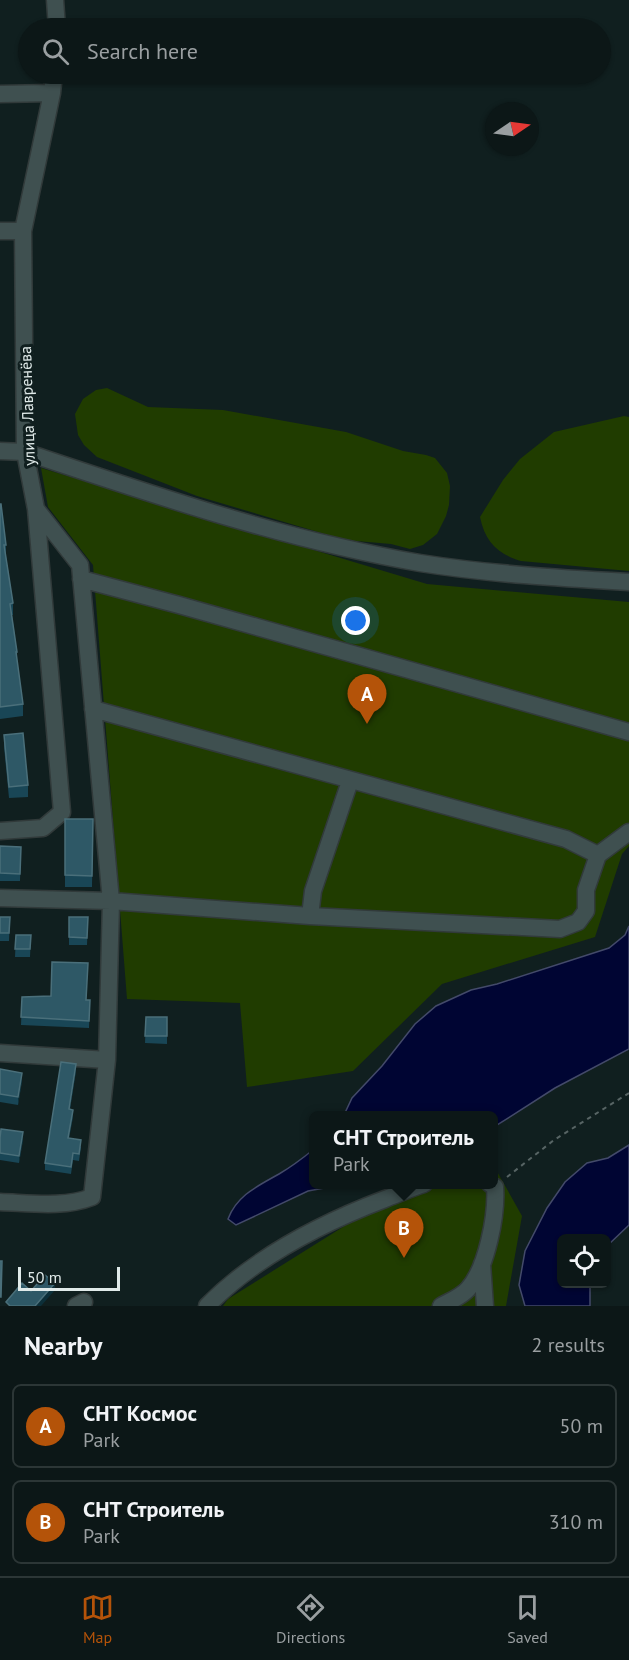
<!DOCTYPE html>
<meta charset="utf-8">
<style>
:root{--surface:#0c1717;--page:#152020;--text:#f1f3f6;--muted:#9a9fa1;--line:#2c3636;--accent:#b45309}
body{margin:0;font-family:"PT Sans",sans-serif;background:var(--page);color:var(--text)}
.controls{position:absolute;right:18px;bottom:18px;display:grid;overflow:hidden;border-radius:9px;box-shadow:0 2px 4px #0004}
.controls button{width:54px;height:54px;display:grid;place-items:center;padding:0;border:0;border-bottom:2px solid var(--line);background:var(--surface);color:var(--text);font:30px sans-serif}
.compass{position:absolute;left:485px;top:102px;width:54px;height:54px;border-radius:50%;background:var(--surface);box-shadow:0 2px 4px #0004;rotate:77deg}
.scale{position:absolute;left:18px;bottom:15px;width:102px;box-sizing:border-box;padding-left:6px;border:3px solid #e0eae9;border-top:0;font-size:16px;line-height:21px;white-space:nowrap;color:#e0eae9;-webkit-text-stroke:4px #101f1f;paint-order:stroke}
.you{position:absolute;left:356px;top:621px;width:21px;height:21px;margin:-15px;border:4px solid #fff;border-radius:50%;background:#1a73e8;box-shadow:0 0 0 9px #1a73e833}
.badge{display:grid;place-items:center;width:39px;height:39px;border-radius:50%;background:var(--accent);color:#fff;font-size:20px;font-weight:700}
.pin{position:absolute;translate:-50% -50px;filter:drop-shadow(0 2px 3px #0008)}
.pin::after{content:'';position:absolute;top:32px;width:21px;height:18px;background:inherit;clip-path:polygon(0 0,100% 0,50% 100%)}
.popup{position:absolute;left:309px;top:1111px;width:189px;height:78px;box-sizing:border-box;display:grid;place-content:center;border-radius:9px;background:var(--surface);filter:drop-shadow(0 2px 4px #0005);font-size:20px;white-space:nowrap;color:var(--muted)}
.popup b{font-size:22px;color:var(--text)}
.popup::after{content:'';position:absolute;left:50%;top:100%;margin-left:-12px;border:12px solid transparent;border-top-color:var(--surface)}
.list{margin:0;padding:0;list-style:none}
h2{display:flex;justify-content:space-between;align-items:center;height:78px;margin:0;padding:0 24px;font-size:26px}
h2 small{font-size:20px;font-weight:400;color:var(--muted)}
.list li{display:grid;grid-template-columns:39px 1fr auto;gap:18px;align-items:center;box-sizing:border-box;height:84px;margin:0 12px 12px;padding:0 12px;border:2px solid var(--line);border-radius:9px}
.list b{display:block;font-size:22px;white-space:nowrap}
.list p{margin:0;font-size:20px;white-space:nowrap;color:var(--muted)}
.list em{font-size:20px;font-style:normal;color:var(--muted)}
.icon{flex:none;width:33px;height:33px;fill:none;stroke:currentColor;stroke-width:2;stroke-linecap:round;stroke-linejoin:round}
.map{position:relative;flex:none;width:629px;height:1306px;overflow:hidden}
.search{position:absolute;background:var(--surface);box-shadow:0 2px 4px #0004;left:18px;right:18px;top:18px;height:66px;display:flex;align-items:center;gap:15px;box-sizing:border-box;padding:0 21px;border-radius:33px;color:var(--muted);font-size:22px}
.sheet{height:270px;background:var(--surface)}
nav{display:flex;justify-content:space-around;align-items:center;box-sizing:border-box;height:84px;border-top:2px solid var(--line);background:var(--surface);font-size:16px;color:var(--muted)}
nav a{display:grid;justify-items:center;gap:3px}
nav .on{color:var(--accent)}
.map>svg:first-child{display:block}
.green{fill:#203c00}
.water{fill:#000533;stroke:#434a6a;stroke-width:1.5}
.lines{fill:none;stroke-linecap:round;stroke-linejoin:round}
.minor-casing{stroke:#313a3a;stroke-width:19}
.path{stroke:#576464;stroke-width:2;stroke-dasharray:4.5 4.5;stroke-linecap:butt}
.minor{stroke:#3f5050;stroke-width:16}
.wall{fill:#194656}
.shaded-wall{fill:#0c2f39}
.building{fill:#2e5866;stroke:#4a6f7a;stroke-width:1.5}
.labels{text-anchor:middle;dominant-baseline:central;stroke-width:6;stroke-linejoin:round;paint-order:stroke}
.street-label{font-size:16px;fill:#e0eae9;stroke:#101f1f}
</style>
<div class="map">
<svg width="629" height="1306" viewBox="0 0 629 1306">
<rect width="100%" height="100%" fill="#101f1f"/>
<path class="green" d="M107,388L148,407L223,410L346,432L403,451L426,455L435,458L447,473L450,486L449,505L446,516L437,534L423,545L410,549L391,544L345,540L197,496L97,457L84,445L78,435L75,414L83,399L96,390Z
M624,416L629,417V571L521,561C498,554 485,542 480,517L503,480L520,459L554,432Z
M41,468L427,584L629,602V846L622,854L595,937L442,984L353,1071L247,1087L240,1003L127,999L93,565L48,507Z
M494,1166L522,1216L506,1306H223L228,1299L410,1185L494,1184Z"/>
<path class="water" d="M629,926V1049L555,1088L494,1127V1116L344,1115L352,1098L382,1066L415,1024L436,1006L471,990L497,984L609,948L625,935Z
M629,1145V1225L607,1246L606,1238H562V1284H590V1306H525L519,1285L525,1251L547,1208L565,1182L587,1163L608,1158Z
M314,1149V1184L341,1185L308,1191L236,1225L228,1219C237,1195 258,1186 279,1174C291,1167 303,1158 314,1149Z"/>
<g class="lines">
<defs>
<path id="minor" d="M55,0L57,28
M0,94L52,93
M0,231H23
M0,451L25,452C154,495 285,540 420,563C489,574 559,578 629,582
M81,579L179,605L629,732
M93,709L566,839L598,855
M0,831L43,828L62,812L36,509L25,452L23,231L52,93L54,74
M0,898L111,901L310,916L560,929L578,922L586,911V890L598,855L629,832
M310,916L313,891L350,781
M0,1053L107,1060
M0,1202C30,1203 64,1208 92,1197L107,1060L111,901L80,565L36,509
M482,1264L485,1306
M76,1306L84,1302
M207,1306C254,1258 322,1223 385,1199C398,1194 411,1188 424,1184
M441,1306C450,1301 461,1297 468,1289C487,1268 497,1214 495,1187L490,1184"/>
</defs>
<use href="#minor" class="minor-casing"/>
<path class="path" d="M507,1177L554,1140L629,1093"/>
<use href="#minor" class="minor"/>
</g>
<path class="wall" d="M0,504L6,545V556L13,603V615H12L17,652V664L23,704V716L0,719Z
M4,735L28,785V797L9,798L4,747Z
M65,819H93L92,887H65Z
M0,846L21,847L20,881H0Z
M0,917H10L9,941H0Z
M69,917H88L87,945H69Z
M16,935H31L30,957H15Z
M22,997L90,1000L89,1028L21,1025Z
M146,1017H167V1044L145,1043Z
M0,1069L22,1081L18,1105L0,1102Z
M76,1071L70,1109L73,1117L69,1138L81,1147L79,1161L73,1160L71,1174L45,1170V1163Z
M0,1138L23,1140L19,1163L0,1160Z"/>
<path class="shaded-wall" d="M76,1064V1071L69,1116V1109Z
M22,1073V1081L18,1105V1097Z
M73,1110V1117L68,1145V1138Z
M23,1132V1140L19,1163V1156Z
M55,1283V1290L41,1306H35Z"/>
<path class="building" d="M0,504H1L6,545H4L13,603L10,604L17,652H16L23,704L0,707Z
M23,733L28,785L9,787L4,735Z
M65,819H93L92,876L65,875Z
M0,846L21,847L20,874L0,873Z
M0,917H10L9,933H0Z
M69,917H88L87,938L69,937Z
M16,935H31L30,949H15Z
M52,962L88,963L86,1000H90L89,1021L21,1017L22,997L51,996Z
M146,1017H167V1036H145Z
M61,1062L76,1064L69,1109L73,1110L68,1138L81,1140L79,1154L73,1153L71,1167L45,1163Z
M0,1069L22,1073L18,1097L0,1094Z
M1,1129L23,1132L19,1156L0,1153V1138Z
M0,1261H2L1,1297H0Z
M45,1275L55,1283L35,1306H10L6,1302L22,1283L31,1291Z"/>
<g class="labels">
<g class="street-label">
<text transform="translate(27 406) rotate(-92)">улица Лавренёва</text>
</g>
</g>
</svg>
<div class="controls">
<button><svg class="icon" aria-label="locate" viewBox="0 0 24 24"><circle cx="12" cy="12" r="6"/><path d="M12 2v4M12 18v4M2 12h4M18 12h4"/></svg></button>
</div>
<svg class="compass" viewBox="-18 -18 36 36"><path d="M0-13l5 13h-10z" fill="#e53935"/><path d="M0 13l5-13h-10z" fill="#9a9fa1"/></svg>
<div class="scale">50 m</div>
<div class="you"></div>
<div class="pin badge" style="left:367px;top:724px">A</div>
<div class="pin badge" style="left:404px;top:1258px">B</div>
<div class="popup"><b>СНТ Строитель</b>Park</div>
<div class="search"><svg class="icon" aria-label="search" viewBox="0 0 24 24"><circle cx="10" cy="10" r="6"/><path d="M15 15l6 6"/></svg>Search here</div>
</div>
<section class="sheet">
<h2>Nearby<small>2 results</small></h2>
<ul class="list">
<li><span class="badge">A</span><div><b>СНТ Космос</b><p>Park</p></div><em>50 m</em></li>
<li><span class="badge">B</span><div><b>СНТ Строитель</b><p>Park</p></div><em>310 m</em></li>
</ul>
</section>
<nav>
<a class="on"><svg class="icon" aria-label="map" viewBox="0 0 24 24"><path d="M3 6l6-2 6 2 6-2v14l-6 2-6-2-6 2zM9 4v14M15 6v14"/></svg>Map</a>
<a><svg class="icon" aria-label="directions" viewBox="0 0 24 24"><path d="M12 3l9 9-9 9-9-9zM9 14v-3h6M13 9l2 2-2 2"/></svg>Directions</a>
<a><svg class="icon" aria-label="saved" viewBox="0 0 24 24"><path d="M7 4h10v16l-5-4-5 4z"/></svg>Saved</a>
</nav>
